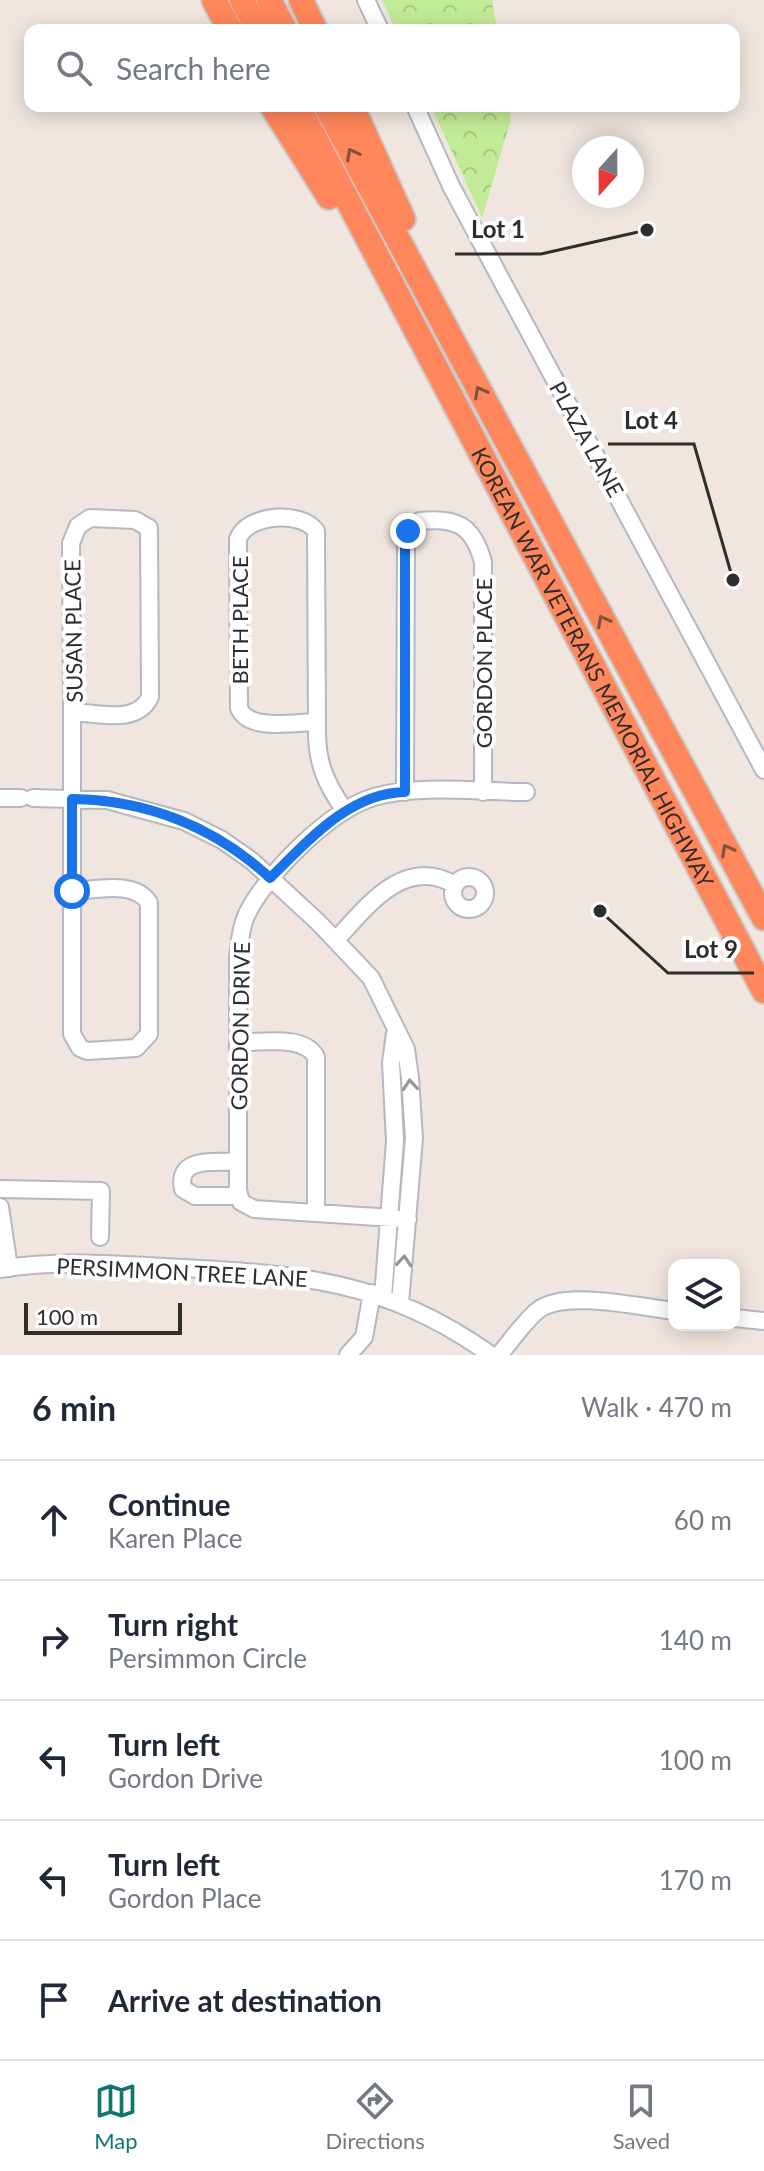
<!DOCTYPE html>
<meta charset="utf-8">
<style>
:root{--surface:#fff;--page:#f2f2f3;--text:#1f2937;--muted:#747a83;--line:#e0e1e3;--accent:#0f766e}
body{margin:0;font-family:Lato,sans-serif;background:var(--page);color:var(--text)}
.controls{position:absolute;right:24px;bottom:24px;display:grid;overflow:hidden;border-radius:16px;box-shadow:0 4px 20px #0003}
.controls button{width:72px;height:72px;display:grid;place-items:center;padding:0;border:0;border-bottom:2px solid var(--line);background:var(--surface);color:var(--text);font:40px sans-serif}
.compass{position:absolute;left:572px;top:136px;width:72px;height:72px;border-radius:50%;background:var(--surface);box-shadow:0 4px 20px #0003;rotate:201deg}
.scale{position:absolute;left:24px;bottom:20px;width:158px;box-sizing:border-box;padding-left:8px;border:4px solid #2e2e2e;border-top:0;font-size:22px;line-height:28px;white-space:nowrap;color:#2e2e2e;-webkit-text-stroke:6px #fff;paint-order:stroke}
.stop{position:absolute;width:24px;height:24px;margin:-18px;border:6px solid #1a73e8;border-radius:50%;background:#fff}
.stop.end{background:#1a73e8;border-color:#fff;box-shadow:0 2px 8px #0008}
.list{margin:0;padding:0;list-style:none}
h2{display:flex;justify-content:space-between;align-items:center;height:104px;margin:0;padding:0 32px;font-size:34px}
h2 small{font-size:26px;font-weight:400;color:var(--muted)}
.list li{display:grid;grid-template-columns:52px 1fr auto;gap:24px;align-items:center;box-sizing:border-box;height:120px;padding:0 32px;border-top:2px solid var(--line)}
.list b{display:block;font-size:30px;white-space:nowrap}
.list p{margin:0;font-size:26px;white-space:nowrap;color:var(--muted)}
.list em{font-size:26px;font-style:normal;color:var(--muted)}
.icon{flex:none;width:44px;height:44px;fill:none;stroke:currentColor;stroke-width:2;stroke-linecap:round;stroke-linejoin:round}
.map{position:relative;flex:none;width:764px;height:1355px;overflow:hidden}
.search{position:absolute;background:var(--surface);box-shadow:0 4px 20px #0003;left:24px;right:24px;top:24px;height:88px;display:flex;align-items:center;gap:20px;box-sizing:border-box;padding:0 28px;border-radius:16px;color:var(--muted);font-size:30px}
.sheet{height:704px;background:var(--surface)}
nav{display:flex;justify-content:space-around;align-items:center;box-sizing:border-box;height:112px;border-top:2px solid var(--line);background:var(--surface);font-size:22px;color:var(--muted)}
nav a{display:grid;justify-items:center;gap:4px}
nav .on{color:var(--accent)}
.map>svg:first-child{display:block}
.forest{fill:url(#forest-crowns)}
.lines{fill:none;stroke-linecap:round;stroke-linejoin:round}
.minor-casing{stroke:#b3b8c2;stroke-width:20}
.highway-casing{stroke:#c9c9c9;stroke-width:28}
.minor{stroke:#fff;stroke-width:16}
.highway{stroke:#ff875b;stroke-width:24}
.oneway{stroke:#825240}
.oneway2{stroke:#969696}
.route{stroke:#1a73e8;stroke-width:10}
.labels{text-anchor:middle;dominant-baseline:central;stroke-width:8;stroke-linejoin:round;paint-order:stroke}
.street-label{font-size:22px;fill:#2e2e2e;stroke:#fff}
.leader{fill:none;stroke:#2e2e2e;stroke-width:3}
.callout-dot{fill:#2e2e2e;stroke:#fff;stroke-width:3}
.callout-label{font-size:24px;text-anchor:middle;font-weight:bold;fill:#2e2e2e;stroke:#fff;stroke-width:8;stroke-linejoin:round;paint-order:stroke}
</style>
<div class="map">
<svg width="764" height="1355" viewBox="0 0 764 1355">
<defs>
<pattern id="forest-crowns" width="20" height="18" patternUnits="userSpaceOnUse" patternTransform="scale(2)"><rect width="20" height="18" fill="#c2eb97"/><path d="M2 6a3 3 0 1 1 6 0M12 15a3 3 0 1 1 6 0" fill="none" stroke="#a7ca82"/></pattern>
</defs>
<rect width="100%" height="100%" fill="#f0e6df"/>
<path class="forest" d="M382,0H492L497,30H396Z
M431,106H509L511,119L482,218Z"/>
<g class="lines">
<defs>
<path id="minor" d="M366,0L380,30
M415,106L451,186L764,770
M90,518L135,520L149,528L150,697C137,725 98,713 72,712L71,543L78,526Z
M317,722C296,722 248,732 239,708L238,539C247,514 301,510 316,531L317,732C317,765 327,785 345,811
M405,792L406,536L420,521C456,517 473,525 483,562V792
M0,798H21
M33,798L107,800L184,821L222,840L252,861L318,922L371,978L406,1049L410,1078L414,1138L400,1303
M453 893a16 16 0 1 1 32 0a16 16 0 1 1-32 0Z
M72,891C96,890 135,880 149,903V1034L136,1048L87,1051L80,1048L72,1034V712
M336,940C367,906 405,855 455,885
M238,1042C261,1043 304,1034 316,1057V1213
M238,1162C216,1162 176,1156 183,1189L195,1196H239
M0,1189L101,1191L100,1237
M0,1207L9,1268
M408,1219L254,1209L241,1202L238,1190V957C240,943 240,929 246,916C265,875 330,810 374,797C418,784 480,792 526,792
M0,1269C54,1260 111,1264 165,1267C293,1274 382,1277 491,1355
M383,1297L395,1141L391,1063L395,1033
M734,1318L764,1321
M348,1355L364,1337L372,1293
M499,1355C511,1341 523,1323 537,1311C563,1289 640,1307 674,1311"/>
<g id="highway">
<path d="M214,0L230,30"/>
<path d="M242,0L258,30"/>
<path d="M269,0L285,30"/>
<path d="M301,0L315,30"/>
<path d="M272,106L329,197"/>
<path id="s1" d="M298,106L764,991"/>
<path d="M326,106L764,918"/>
<path d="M352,106L403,219"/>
</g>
</defs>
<use href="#minor" class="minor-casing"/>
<use href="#highway" class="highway-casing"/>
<use href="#minor" class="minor"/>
<use href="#highway" class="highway"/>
</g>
<defs><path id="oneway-chevron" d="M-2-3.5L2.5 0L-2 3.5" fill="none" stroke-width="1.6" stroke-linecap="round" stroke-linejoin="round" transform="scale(2)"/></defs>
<g class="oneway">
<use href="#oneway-chevron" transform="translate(352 154) rotate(-118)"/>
<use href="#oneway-chevron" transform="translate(480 392) rotate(-118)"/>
<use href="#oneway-chevron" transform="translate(603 621) rotate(-118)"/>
<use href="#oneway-chevron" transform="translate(727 850) rotate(-118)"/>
</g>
<g class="oneway2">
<use href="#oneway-chevron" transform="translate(410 1085) rotate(-95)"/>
<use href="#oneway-chevron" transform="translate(404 1261) rotate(-85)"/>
</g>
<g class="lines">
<path class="route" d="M72,891V799C147,800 215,827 270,878C308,841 349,793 405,792V547L408,531"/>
</g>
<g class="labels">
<g class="street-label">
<text transform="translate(587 439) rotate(61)">PLAZA LANE</text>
<text transform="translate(239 620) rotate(-90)">BETH PLACE</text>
<text transform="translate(73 631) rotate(-91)">SUSAN PLACE</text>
<text transform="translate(483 663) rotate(-90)">GORDON PLACE</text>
<text stroke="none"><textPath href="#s1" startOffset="634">KOREAN WAR VETERANS MEMORIAL HIGHWAY</textPath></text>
<text transform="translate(240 1026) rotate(-89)">GORDON DRIVE</text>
<text transform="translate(182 1272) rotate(3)">PERSIMMON TREE LANE</text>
</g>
</g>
<path class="leader" d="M647 230L541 254H455M733 580L694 444H608M600 911L668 973H754"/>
<g class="callout-dot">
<circle cx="647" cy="230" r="8"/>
<circle cx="733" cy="580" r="8"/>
<circle cx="600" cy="911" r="8"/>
</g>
<g class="callout-label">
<text x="498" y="238">Lot 1</text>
<text x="651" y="429">Lot 4</text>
<text x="711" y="958">Lot 9</text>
</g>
</svg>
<div class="controls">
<button><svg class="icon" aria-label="layers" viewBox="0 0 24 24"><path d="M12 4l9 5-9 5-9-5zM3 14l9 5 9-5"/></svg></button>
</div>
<svg class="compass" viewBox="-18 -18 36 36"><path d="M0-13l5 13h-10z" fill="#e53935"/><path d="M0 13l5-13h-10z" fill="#747a83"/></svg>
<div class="scale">100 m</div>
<div class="stop" style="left:72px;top:891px"></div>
<div class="stop end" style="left:408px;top:531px"></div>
<div class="search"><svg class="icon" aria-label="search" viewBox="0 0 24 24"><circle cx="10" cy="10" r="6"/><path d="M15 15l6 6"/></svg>Search here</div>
</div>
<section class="sheet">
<h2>6 min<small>Walk · 470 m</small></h2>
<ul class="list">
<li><svg class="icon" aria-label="ahead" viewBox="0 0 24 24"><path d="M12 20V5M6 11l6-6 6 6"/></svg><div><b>Continue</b><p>Karen Place</p></div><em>60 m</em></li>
<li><svg class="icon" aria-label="right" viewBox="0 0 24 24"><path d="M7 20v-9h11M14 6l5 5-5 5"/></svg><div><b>Turn right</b><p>Persimmon Circle</p></div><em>140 m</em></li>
<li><svg class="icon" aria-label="left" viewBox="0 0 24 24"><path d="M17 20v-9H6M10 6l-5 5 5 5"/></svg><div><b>Turn left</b><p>Gordon Drive</p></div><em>100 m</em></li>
<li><svg class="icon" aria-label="left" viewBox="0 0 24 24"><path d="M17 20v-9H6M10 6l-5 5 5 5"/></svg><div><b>Turn left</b><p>Gordon Place</p></div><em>170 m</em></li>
<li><svg class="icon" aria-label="arrive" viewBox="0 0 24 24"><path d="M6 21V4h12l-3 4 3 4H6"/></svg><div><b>Arrive at destination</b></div></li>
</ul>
</section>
<nav>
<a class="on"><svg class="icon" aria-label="map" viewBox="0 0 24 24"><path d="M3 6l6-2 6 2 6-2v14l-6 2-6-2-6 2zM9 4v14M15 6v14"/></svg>Map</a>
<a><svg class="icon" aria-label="directions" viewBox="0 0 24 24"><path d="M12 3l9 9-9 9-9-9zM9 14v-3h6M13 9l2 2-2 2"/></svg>Directions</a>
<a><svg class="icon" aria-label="saved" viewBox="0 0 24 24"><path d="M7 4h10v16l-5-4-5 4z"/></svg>Saved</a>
</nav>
